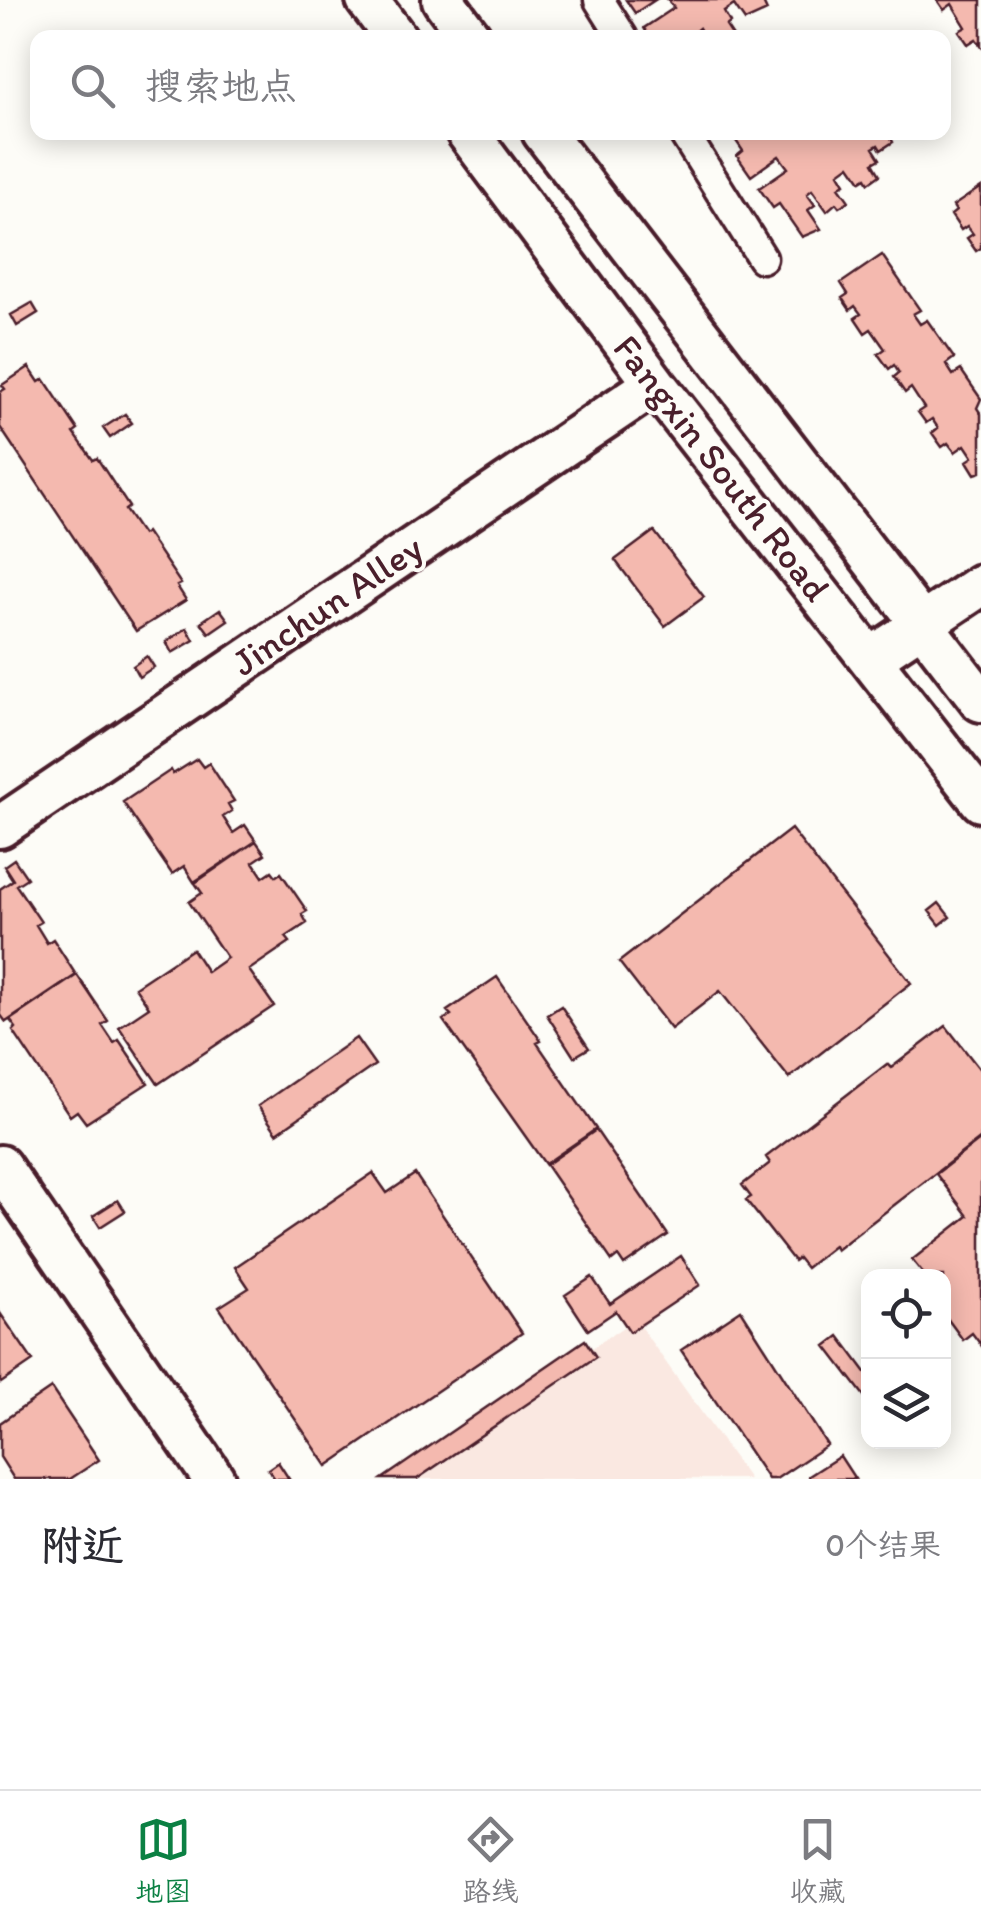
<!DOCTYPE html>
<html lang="zh">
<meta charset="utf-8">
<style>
:root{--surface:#fff;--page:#f7f7f7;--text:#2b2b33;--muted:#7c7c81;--line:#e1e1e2;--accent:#0b8043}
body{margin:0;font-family:Itim,"LXGW WenKai TC",sans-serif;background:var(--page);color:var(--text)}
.controls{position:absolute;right:30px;bottom:30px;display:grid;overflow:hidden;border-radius:20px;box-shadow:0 5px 25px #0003}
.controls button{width:90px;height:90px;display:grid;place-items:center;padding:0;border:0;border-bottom:2px solid var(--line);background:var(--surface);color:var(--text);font:50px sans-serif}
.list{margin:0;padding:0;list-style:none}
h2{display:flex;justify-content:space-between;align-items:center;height:130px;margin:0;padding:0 40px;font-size:42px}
h2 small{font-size:32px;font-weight:400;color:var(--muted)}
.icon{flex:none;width:55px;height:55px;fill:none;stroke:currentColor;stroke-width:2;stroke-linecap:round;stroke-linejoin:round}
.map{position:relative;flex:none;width:981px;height:1479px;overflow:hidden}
.search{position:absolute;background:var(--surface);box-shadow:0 5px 25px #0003;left:30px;right:30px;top:30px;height:110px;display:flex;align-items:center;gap:25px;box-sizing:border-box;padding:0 35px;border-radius:20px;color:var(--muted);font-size:38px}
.sheet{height:310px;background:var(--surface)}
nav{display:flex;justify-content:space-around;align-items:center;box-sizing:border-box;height:140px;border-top:2px solid var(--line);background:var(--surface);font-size:28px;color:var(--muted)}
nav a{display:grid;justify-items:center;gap:5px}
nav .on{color:var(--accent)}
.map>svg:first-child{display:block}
.built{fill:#fae8e1}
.building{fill:#f4b9af;stroke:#4a1f2b;stroke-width:2.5}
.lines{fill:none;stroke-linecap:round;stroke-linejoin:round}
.street-casing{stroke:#4a1f2b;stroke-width:35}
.secondary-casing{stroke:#4a1f2b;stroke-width:48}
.street{stroke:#fdfcf7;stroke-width:28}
.secondary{stroke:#fdfcf7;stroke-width:40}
.labels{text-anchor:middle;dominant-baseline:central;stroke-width:8;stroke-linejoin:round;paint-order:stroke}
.street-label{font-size:38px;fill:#4a1f2b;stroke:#fdfcf7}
</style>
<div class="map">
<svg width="981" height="1479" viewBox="0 0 981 1479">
<rect width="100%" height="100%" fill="#fdfcf7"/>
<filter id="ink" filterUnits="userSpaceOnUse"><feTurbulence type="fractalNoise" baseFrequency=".01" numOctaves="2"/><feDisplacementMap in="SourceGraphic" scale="20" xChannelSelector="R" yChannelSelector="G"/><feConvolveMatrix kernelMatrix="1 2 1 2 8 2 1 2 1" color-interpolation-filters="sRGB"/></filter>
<g filter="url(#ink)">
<path class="built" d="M635,1319L749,1479H399Z"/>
<path class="building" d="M626,0H655L635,13Z
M668,0H762L767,11L745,21L734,5L724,12L730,23L726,26L734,38H705L699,28L693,33L696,38H650L644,28L674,8Z
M937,0H981V46L976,39L968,44L959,31L966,27L952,4L944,10Z
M730,132H899L891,138L893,142L881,150L878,145L873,148L880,159L873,163L880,175L869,183L866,178L861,181L850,165L839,173L845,183L839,187L849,201L839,207L836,203L827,211L812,190L807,194L815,205L808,210L821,229L802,237L779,204L773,208L759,188L788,168L779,156L751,176L737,156L743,151Z
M981,187V248L976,251L967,238L973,234L967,226L961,230L951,215L956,211L953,206Z
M882,255L920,310L913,314L920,324L927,320L954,358L946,364L953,375L961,370L981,399L977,408L981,414V472L975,474L967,461L973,457L965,445L955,452L948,443L942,447L932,433L938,428L932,419L926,423L918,412L924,408L911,388L905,393L894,377L899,373L894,365L889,369L878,354L885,349L871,329L865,333L855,318L861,314L855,306L850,310L842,298L848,294L841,283Z
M32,303L38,313L17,326L11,315Z
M29,367L39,382L44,379L78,430L74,433L93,460L97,458L129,507L125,510L142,535L146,532L181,584L177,586L186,600L136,631L0,427V392L5,389L2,385Z
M125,414L132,423L110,438L103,428Z
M654,531L704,597L665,626L615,560Z
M220,609L228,620L209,633L201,622Z
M187,628L194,640L172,653L166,642Z
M147,656L154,667L139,677L133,666Z
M197,759L203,767L209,763L234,801L228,804L232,811L223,817L233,833L245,825L256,841L194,882L184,866L172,874L123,802L171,770L173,774Z
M791,829L911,983L789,1078L720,991L671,1029L619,962Z
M256,841L265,854L253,862L263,877L272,871L276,876L281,873L307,911L302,914L307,923L286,937L290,942L249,970L274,1006L158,1084L119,1027L149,1007L135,987L192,949L207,972L227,958L189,902L202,893L195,883Z
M14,859L27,878L16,885L41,922L36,925L47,943L53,939L76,975L6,1022L0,1014V889L13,880L4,866Z
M939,903L950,917L940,925L929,911Z
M77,975L108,1021L102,1025L114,1043L119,1040L148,1083L86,1123L77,1111L70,1116L13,1031L16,1028L10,1020Z
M497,977L541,1041L537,1043L596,1129L545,1164L443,1020L451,1015L447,1011Z
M561,1006L589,1048L574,1057L547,1015Z
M946,1026L981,1071V1138L836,1250L834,1246L806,1268L798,1258L794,1261L746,1200L751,1197L742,1185L770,1163L766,1157L887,1064L891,1068Z
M356,1038L375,1065L277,1133L258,1106Z
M596,1130L668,1235L624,1265L618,1256L612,1261L546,1165Z
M981,1139V1345L972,1333L963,1340L944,1314V1276H925L912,1260L968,1216L936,1174Z
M373,1173L387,1193L415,1174L522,1333L327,1466L219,1307L249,1288L235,1267Z
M118,1200L125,1211L100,1227L93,1216Z
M681,1256L700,1285L630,1332L616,1311L588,1330L565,1295L592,1277L610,1304Z
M741,1310L827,1445L776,1479H768L681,1350Z
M0,1313L33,1361L1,1383L0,1381Z
M839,1336L868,1375V1401L826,1346Z
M585,1340L596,1357L417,1479H382Z
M51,1388L99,1460L70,1479H14L0,1457V1423Z
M840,1456L855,1479H810L809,1476Z
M278,1462L289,1479H275L268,1469Z"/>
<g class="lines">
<defs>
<path id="street" d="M599,0L623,38
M683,132L762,258"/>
<path id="secondary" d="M367,0L396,38
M443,0L471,38
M467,132L655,384L981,801
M543,132L981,701
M870,659L981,585
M0,827L655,384
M0,1166L214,1479"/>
</defs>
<use href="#street" class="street-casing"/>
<use href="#secondary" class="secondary-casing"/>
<use href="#street" class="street"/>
<use href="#secondary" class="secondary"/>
</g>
</g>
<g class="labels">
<g class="street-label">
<text transform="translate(722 468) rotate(52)">Fangxin South Road</text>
<text transform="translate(327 605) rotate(-34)">Jinchun Alley</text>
</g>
</g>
</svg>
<div class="controls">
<button><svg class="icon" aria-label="locate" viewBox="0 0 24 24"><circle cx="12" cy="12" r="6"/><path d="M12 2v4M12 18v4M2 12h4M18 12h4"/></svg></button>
<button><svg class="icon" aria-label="layers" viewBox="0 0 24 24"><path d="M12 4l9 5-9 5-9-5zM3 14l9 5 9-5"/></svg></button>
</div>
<div class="search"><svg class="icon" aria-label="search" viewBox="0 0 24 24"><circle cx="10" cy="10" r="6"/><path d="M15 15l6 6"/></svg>搜索地点</div>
</div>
<section class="sheet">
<h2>附近<small>0个结果</small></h2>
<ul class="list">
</ul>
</section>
<nav>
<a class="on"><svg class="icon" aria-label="map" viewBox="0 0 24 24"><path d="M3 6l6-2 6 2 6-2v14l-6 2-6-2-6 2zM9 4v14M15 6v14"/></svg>地图</a>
<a><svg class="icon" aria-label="directions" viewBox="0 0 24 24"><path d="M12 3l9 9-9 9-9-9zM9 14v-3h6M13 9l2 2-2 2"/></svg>路线</a>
<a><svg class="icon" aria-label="saved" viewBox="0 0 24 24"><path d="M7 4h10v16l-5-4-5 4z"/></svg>收藏</a>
</nav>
